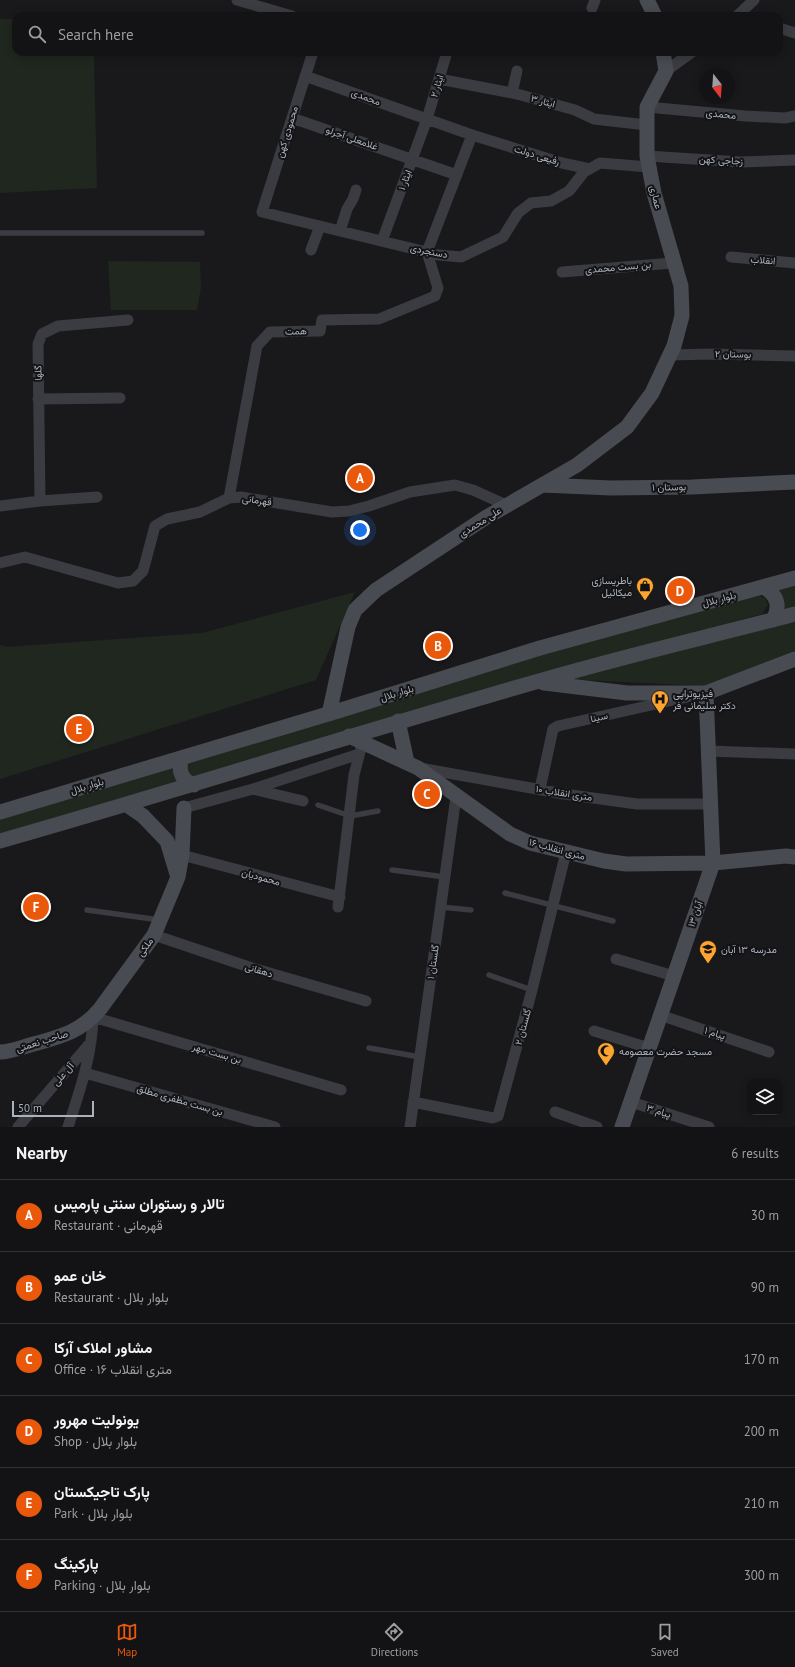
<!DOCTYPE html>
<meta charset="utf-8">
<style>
:root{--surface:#131315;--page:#202022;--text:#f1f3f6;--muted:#9d9ea0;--line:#323234;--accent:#ea580c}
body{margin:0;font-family:"PT Sans",Vazirmatn,sans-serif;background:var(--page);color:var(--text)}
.controls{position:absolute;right:12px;bottom:12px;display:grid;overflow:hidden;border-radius:8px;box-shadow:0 2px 10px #0003}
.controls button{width:36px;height:36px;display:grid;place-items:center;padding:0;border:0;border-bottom:1px solid var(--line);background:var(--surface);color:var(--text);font:20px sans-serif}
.compass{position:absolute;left:699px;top:68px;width:36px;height:36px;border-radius:50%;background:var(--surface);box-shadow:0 2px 10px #0003;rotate:163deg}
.scale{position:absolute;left:12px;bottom:10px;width:82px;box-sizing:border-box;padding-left:4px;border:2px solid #abb2bc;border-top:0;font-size:11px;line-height:14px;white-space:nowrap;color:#abb2bc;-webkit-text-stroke:3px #141417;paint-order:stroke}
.you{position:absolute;left:360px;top:530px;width:14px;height:14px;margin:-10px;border:3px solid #fff;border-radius:50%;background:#1a73e8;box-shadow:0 0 0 6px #1a73e833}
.badge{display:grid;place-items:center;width:26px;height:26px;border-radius:50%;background:var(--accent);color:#fff;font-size:13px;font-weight:700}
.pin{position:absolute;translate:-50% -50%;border:2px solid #fff;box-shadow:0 1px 4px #0006}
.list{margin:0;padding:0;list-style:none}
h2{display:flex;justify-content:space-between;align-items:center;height:52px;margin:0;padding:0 16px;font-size:17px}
h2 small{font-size:13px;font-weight:400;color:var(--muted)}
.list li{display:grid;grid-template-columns:26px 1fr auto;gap:12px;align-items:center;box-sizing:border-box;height:72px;padding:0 16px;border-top:1px solid var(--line)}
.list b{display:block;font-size:15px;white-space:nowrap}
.list p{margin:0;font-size:13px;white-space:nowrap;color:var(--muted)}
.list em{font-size:13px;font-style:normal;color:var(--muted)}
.icon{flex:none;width:22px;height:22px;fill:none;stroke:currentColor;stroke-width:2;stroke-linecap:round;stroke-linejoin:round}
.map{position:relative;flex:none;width:795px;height:1127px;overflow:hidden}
.search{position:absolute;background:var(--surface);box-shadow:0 2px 10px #0003;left:12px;right:12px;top:12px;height:44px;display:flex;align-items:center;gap:10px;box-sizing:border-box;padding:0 14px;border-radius:12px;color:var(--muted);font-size:15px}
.sheet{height:484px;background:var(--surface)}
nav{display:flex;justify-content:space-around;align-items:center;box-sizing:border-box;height:56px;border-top:1px solid var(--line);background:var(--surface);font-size:11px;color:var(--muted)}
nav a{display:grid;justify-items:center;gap:2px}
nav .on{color:var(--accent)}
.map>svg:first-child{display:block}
.green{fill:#1f271f}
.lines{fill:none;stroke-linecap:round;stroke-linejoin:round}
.lane{stroke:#3a3c41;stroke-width:5.5}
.street{stroke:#3a3c41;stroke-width:11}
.secondary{stroke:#484b51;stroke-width:15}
.labels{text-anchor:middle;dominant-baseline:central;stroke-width:4;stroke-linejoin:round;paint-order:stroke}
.street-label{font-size:10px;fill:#abb2bc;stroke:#141417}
.poi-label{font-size:10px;fill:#abb2bc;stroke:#141417;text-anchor:start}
</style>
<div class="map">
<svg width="795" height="1127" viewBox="0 0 795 1127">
<rect width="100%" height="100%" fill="#19191c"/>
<path class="green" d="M0,19H16V52H94L97,188L0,193Z
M108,261L200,262L201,287L197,310H111Z
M795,581V611L780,615L774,591Z
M355,592L316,680L0,779V645L6,647L202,633Z
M758,595L765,598L768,605L762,614L521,680L303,743L51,821L0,835V818L578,644Z
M795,617V652L704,686L563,679Z"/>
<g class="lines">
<path class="lane" d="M0,233H202
M318,805L350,816L378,811
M392,870L445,877
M505,893L613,921
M441,907L471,910
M87,910L160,920
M489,975L532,990
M369,1048L420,1057"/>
<path class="street" d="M237,0L292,16
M592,8L595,0
M737,16L754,0
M779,28L795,33
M313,52L262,212L439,255L461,257L503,237L518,213L531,203L551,201L569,191L584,172L600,163L649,167
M666,71L692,52
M305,76L472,135L562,163L590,169
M439,79L517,94L575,110L594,119L647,125
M512,93L517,71
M647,107L745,116L785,118L795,116
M292,118L457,175
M647,156L741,162L795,160
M340,231L347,209L353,199L356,190
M382,241L427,119L447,52
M311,250L320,226
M731,257L795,263
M562,272L673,263
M670,355L711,354L795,356
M38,399L120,398
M229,498L257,346L270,332L320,331L322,320L379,319L435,296L438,288L427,252L472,135
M40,501L38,344L42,334L58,326L128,320
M0,506L40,501L97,497
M0,563L25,557L118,583L133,581L143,571L155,526L167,519L200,512L229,498L241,497L332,512L349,511L369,506L410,492L455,485L473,490L506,505
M708,751L795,754
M420,768L564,794L637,804H710
M253,789L303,801
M540,789L553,729L558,726L687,697
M184,808L253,789L359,754
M182,855L340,897
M338,907L354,775L361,748
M154,935L252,968L366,1001
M616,959L674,976
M660,1015L769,1052
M594,1031L649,1048
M85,1073L275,1127
M413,1102L493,1118L498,1116L532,990L566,852
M631,1102L709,1127
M555,1112L597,1127
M18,1127L91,1042
M68,1127C80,1090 92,1056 93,1017L341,1090
M410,1127L456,797"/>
<path class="secondary" d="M647,0L655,16
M542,485L611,488L692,487L795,482
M764,587C777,595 781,606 773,620
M544,683L627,693H706L795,659
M329,714L348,627L355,610L376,590L485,518L577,465L627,427L652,393L674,346L682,316L681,286L654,193L647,156V107L666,71L663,52
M398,721L407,762
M349,736L418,768L510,834L530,843L604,861L626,864L713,863L786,856L795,857
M184,757L181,761C178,773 183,781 194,785
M127,805L143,816L167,841L177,874
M0,812L338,711L540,648L795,578
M0,841C183,789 363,731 546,679C628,655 712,636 795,614
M0,1052C10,1052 20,1048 30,1045C58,1037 80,1033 100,1009L154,935L178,877L182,855L184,808
M622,1127L713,863L706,693"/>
</g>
<defs>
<symbol id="shop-pin" viewBox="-11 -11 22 30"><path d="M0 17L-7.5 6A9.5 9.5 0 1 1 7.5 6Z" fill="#fda330" stroke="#141417"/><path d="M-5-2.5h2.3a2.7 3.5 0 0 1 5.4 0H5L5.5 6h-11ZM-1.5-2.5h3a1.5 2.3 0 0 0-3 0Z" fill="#111"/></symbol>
<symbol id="hospital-pin" viewBox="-11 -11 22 30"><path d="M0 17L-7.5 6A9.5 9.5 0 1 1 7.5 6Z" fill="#fda330" stroke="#141417"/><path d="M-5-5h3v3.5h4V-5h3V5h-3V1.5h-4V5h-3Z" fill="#111"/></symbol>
<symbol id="school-pin" viewBox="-11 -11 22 30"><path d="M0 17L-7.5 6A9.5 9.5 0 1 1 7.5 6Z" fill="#fda330" stroke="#141417"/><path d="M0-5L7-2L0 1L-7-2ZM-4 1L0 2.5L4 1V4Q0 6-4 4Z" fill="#111"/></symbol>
<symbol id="mosque-pin" viewBox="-11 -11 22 30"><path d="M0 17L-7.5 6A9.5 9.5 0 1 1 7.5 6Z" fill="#fda330" stroke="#141417"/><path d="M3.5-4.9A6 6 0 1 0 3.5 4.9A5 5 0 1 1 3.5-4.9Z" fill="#111"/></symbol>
</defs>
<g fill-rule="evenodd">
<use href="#shop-pin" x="635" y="576" width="20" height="27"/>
<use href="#hospital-pin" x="650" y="689" width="20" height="27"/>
<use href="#school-pin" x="698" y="939" width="20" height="27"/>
<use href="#mosque-pin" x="596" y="1041" width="20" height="27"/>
</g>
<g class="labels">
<g class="street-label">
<text transform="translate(437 86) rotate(-73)">ایثار ۲</text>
<text transform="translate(366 97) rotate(20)">محمدی</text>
<text transform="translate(543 101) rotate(15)">ایثار ۳</text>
<text transform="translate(721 114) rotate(6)">محمدی</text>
<text transform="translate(287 132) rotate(-73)">محمودی کهن</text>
<text transform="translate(352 138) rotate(19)">غلامعلی آجرلو</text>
<text transform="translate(537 155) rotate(17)">رفیعی دولت</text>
<text transform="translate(721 160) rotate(3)">زجاجی کهن</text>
<text transform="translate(405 180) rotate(-69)">۱ ایثار</text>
<text transform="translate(656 197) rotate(76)">عماری</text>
<text transform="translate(429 251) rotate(11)">دستجردی</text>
<text transform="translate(763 260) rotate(5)">انقلاب</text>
<text transform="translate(618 267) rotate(-5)">بن بست محمدی</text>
<text transform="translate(296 331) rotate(-1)">همت</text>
<text transform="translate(733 354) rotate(1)">بوستان ۲</text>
<text transform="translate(38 373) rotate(-91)">گلها</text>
<text transform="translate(669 487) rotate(-1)">بوستان ۱</text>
<text transform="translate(257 500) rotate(8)">قهرمانی</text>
<text transform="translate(480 522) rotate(-32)">علی محمدی</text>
<text transform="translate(719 599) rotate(-15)">بلوار بلال</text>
<text transform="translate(397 693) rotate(-17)">بلوار بلال</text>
<text transform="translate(599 717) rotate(-13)">سینا</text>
<text transform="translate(87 786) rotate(-17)">بلوار بلال</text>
<text transform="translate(564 793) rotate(9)">۱۰ متری انقلاب</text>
<text transform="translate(557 849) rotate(15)">۱۶ متری انقلاب</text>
<text transform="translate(261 877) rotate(15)">محمودیان</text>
<text transform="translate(695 914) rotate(-71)">۱۳ آبان</text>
<text transform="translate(145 947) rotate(-54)">ملکی</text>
<text transform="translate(433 962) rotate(-82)">گلستان ۱</text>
<text transform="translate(259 970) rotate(17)">دهقانی</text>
<text transform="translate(523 1027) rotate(-75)">گلستان ۲</text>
<text transform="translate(715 1033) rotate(18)">پیام ۱</text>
<text transform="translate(42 1041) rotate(-17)">صاحب نعمتی</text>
<text transform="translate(217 1053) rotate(16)">بن بست مهر</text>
<text transform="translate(63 1074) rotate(-49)">آل علی</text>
<text transform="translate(180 1100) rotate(16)">بن بست مظفری مطلق</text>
<text transform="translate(659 1111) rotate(18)">پیام ۳</text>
</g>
<g class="poi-label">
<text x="632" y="580" text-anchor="end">باطریسازی<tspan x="632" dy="12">میکائیل</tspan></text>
<text x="673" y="693">فیزیوتراپی<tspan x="673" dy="12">دکتر سلیمانی فر</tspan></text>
<text x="721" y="949">مدرسه ۱۳ آبان</text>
<text x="619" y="1051">مسجد حضرت معصومه</text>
</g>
</g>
</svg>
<div class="controls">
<button><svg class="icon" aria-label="layers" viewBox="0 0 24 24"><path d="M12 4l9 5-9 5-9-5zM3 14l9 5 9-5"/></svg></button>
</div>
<svg class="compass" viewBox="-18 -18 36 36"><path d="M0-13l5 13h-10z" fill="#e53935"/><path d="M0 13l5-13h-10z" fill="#9d9ea0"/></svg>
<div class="scale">50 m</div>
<div class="you"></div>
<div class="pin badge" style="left:360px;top:478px">A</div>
<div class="pin badge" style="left:438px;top:646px">B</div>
<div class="pin badge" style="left:427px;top:794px">C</div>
<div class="pin badge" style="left:680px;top:591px">D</div>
<div class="pin badge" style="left:79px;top:729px">E</div>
<div class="pin badge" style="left:36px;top:907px">F</div>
<div class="search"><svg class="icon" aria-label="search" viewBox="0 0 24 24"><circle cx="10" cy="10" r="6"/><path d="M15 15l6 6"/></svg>Search here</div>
</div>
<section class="sheet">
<h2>Nearby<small>6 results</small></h2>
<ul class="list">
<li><span class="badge">A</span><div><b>تالار و رستوران سنتی پارمیس</b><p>Restaurant · قهرمانی</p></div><em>30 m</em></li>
<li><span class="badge">B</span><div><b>خان عمو</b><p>Restaurant · بلوار بلال</p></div><em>90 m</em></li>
<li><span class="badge">C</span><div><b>مشاور املاک آرکا</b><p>Office · ۱۶ متری انقلاب</p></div><em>170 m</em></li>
<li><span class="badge">D</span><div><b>یونولیت مهرور</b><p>Shop · بلوار بلال</p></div><em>200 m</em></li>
<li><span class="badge">E</span><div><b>پارک تاجیکستان</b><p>Park · بلوار بلال</p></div><em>210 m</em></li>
<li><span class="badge">F</span><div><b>پارکینگ</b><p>Parking · بلوار بلال</p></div><em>300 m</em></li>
</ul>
</section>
<nav>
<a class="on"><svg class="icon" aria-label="map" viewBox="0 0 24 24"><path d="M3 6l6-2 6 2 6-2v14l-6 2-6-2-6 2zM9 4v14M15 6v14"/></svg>Map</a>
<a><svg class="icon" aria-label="directions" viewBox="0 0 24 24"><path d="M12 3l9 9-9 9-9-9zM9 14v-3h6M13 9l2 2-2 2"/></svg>Directions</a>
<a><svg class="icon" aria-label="saved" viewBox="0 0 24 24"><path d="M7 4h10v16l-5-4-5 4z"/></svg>Saved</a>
</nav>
